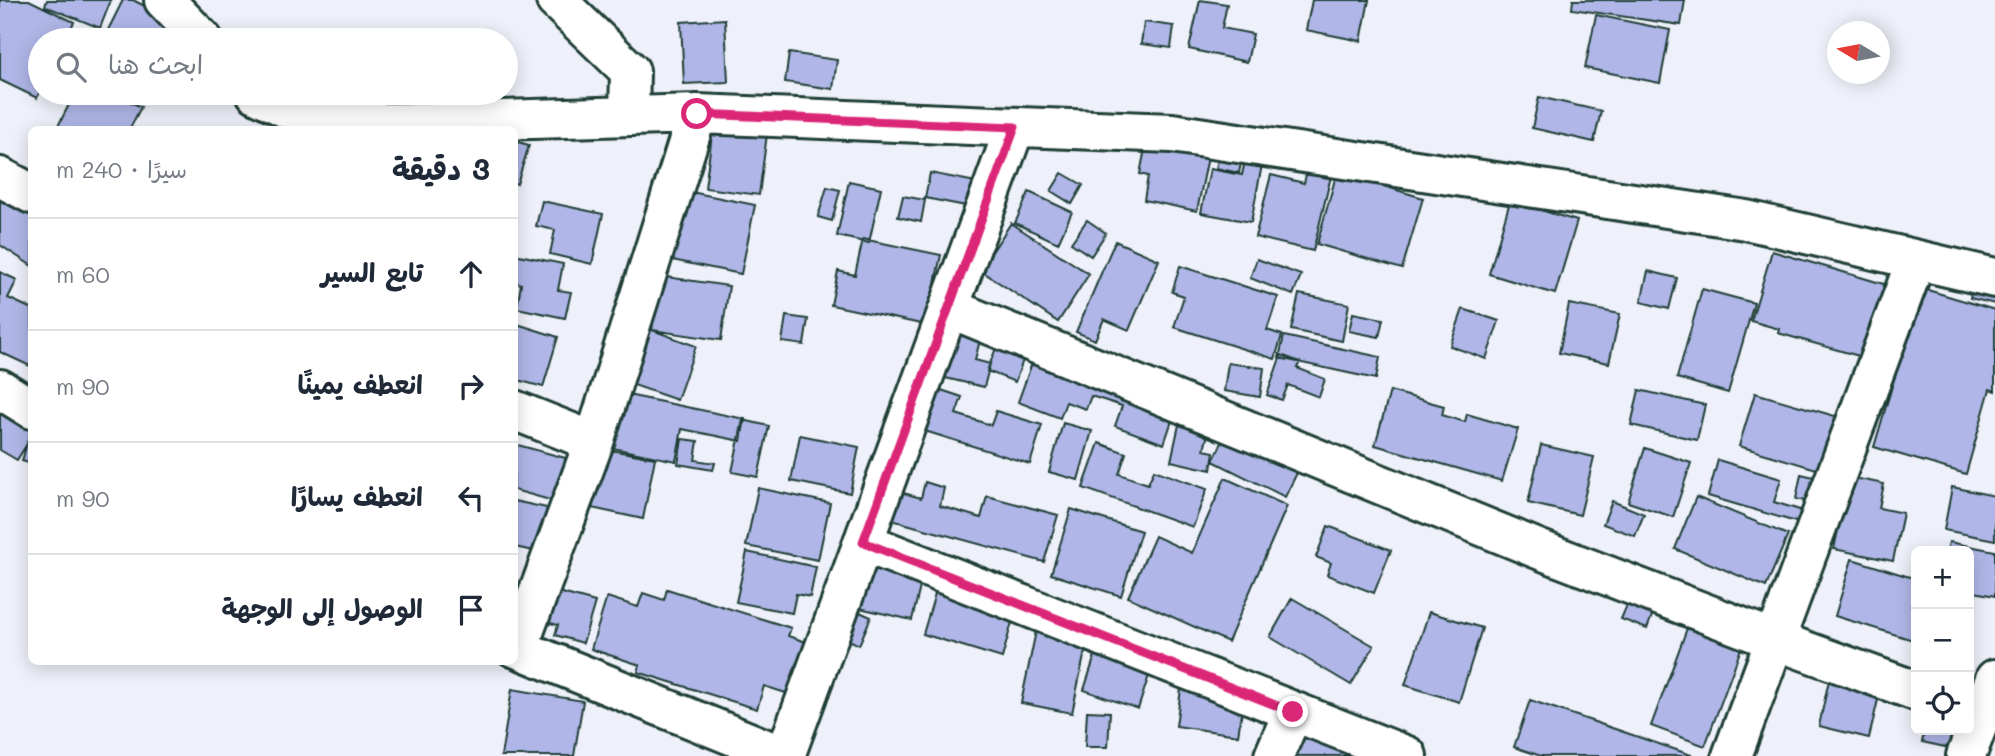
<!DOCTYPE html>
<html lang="ar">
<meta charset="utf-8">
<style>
:root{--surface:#fff;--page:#f2f2f3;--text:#1f2937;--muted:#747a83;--line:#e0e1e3}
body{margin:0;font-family:Mali,"Playpen Sans Arabic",sans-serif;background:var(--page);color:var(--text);direction:rtl}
.controls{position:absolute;right:21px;bottom:21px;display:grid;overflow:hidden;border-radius:10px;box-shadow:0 4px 18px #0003}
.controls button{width:63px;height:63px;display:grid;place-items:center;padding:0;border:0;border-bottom:2px solid var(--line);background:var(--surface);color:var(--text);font:35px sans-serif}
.compass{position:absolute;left:1827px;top:21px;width:63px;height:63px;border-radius:50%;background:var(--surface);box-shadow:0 4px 18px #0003;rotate:280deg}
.stop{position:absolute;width:21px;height:21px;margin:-16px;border:5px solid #db2777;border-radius:50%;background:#fff}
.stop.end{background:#db2777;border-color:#fff;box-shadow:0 2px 7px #0008}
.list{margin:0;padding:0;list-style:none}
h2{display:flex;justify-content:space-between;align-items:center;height:91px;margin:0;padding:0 28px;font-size:30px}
h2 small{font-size:23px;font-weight:400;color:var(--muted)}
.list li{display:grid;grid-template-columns:46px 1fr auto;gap:21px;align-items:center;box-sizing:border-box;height:112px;padding:0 28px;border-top:2px solid var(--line)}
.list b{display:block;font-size:26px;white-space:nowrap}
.list em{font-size:23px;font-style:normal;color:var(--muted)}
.icon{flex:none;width:38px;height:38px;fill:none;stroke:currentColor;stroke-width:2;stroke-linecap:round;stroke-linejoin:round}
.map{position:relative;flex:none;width:1995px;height:756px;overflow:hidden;direction:ltr}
.search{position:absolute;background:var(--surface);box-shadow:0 4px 18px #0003;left:28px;top:28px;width:490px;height:77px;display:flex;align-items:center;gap:18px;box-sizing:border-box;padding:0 24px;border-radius:38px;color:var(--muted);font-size:26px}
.panel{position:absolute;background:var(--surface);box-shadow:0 4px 18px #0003;left:28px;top:126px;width:490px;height:539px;border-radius:10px;direction:rtl}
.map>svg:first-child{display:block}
.building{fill:#b0b7e8;stroke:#1f3d34;stroke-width:2}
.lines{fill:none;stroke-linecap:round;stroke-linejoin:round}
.minor-casing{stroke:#1f3d34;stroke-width:44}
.minor{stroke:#fff;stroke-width:38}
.route{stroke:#db2777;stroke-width:9}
</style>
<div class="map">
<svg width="1995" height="756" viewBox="0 0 1995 756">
<rect width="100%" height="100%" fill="#eff1fa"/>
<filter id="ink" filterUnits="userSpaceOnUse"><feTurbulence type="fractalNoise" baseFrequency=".0143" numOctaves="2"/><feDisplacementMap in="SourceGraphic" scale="14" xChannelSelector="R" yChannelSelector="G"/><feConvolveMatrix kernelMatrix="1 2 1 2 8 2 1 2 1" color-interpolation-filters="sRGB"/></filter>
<g filter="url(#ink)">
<path class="building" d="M0,0H29L74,22L65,40H40V92L37,98L0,80Z
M47,0H111L100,28L45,6Z
M123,0H133L190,29L184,40H103Z
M1200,0L1227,4L1222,28L1253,34L1247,62L1189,49Z
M1312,0H1369L1361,41L1306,30Z
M1573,0H1685L1681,25L1572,9Z
M1596,15L1670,30L1660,83L1585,68Z
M725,19L728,82L684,84L681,22Z
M1144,22L1174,26L1171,48L1141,44Z
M789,53L837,60L833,89L785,82Z
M75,93H113L141,107L129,130H56Z
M1539,97L1601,111L1594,142L1532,128Z
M713,127L767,134L759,195L705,188Z
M1147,139L1209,152L1197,211L1144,200L1148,176L1140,174Z
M514,141L529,145L517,184L514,183Z
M1247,151L1264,154L1251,222L1201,213L1210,169L1242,175Z
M1220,153L1242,158L1239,173L1216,168Z
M0,161L32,182V266L0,245Z
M1308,167L1332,172L1313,251L1255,237L1271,175L1304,183Z
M1337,172L1423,198L1402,269L1317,244Z
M930,173L976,182L971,207L925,198Z
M1062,173L1083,185L1072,204L1051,191Z
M849,181L881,188L869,243L837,236Z
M827,187L840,190L832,221L818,217Z
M686,191L755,205L741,274L672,260Z
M1029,192L1072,212L1058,243L1015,223Z
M903,196L925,200L921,222L898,217Z
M542,201L603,214L592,264L550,254L555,230L536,226Z
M1510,201L1577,221L1555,294L1489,274Z
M1087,220L1106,233L1091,256L1071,243Z
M1011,223L1089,274L1058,322L980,270Z
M863,239L941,255L926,325L831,305L838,271L855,275Z
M1115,241L1159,260L1129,330L1104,319L1095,340L1076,332Z
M1772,251L1887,285L1866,358L1778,333L1779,329L1751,321Z
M514,254L563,264L558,290L571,292L565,318L517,308L521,284L514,282Z
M1257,259L1301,275L1293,295L1250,278Z
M1180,266L1278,297L1267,330L1282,335L1275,359L1174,327L1184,296L1172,292Z
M1648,271L1677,278L1669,309L1641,302Z
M0,272L17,280L8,298L32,309V367L0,352Z
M1975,274L1995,279V304L1970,298Z
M659,276L729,286L721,340L652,330Z
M1921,288L1995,310V391L1990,389L1966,474L1874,447Z
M1702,289L1754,303L1728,393L1677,378Z
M1299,294L1349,304L1342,341L1291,330Z
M1569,304L1620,314L1609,363L1559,353Z
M1463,309L1499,321L1486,359L1450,346Z
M1353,313L1383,319L1379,337L1349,331Z
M786,316L808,319L804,345L782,342Z
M954,321L983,328L975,360L990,364L984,387L941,377Z
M514,323L558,337L543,387L514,379Z
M644,327L696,346L677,400L625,382Z
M1284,336L1380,357L1376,379L1279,358Z
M1000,338L1027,349L1015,382L987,371Z
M1037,349L1178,403L1164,444L1115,426L1122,406L1091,396L1086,409L1066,402L1060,418L1018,402Z
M1281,355L1300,362L1297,368L1325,379L1319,397L1288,385L1282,400L1267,395Z
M1228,363L1264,368L1260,397L1224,391Z
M938,389L962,397L956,414L991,425L996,411L1042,425L1030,464L925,431Z
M1639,390L1705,405L1697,440L1631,425Z
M1390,391L1444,406L1442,415L1465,422L1467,414L1518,429L1502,481L1375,445Z
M613,392L745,419L741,441L682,429L676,461L603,446Z
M1755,393L1845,419L1830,473L1739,446Z
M0,402L32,421V436L17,460L0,450Z
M1182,411L1212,417L1204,450L1214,452L1211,470L1171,461Z
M743,420L769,426L758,477L732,472Z
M1063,423L1092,431L1078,480L1049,472Z
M1230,426L1303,461L1285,497L1213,461Z
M800,435L859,447L850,493L791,481Z
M29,436L32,437V464L22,461Z
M682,439L698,441L695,460L715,463L713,470L678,464Z
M1099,443L1126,453L1119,474L1148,484L1154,470L1207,489L1193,527L1083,488Z
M514,444L569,459L557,502L514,490Z
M1541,445L1594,457L1580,515L1528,503Z
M599,448L655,458L643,519L587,507Z
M1645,448L1691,463L1673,517L1628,502Z
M1718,460L1781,479L1774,502L1803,511L1799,523L1708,496Z
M1801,474L1814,477L1809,502L1796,499Z
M1849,477L1884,484L1879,508L1903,513L1893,561L1834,549Z
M1225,478L1287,506L1228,642L1128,597L1155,536L1192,553Z
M925,482L944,488L940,506L981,518L987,496L1058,515L1044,562L892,520L900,492L921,498Z
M1952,487L1995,496V540L1944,530Z
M758,488L830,503L818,560L746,546Z
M1696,497L1788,535L1766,587L1675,549Z
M514,501L547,508L539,552L514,547Z
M1612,501L1644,514L1635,536L1603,524Z
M1071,509L1141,531L1121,596L1051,574Z
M1328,526L1391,550L1374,593L1327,575L1331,563L1316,557Z
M1949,542L1995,551V596L1969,591V551H1947Z
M747,552L816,567L810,597L796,594L792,613L736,602Z
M869,552L925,566L912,620L855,607Z
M1852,559L1916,579V641L1835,616Z
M942,570L1016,608L1002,658L923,634Z
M547,589L595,602L583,643L555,635L558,625L538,620Z
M667,589L791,628L788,636L806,642L789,694L764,686L757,709L638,672L640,665L591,649L607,597L638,607L643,593L664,600Z
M1631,596L1656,605L1647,629L1621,619Z
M1292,598L1374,646L1351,685L1270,637Z
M1041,607L1092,618L1072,713L1021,703Z
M855,610L871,617L859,645L843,637Z
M1429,612L1482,628L1459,702L1405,685Z
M1693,612L1747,632L1705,746L1651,726Z
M1099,643L1154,660L1138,709L1084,690Z
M1830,675L1881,687L1869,738L1819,726Z
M512,689L583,701L574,756H501Z
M1181,689L1244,698L1238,735L1176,726Z
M1530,700L1694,756H1541L1514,747Z
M1087,711L1110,712L1108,747H1085Z
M1304,720L1365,756H1292Z
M1925,730H1954L1950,748L1922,742Z"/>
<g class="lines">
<defs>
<path id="minor" d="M164,0L203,40
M556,0L630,71L629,116
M256,93L316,123H399L697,114L1172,133L1746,220L1995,278
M0,177L32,194
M949,308L1538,549L1775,640L1916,691
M0,389L32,409
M514,410L594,442
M863,542L1407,756
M514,647L783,756
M518,648L594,442L697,114
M785,756L1015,127
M1274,756L1293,712
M1732,756L1916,260
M1966,756L1995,679"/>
</defs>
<use href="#minor" class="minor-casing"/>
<use href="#minor" class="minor"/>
</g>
</g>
<g class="lines" filter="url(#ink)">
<path class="route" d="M697,114L1015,127L863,542L1293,712"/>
</g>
</svg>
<div class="controls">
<button>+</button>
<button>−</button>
<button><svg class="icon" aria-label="locate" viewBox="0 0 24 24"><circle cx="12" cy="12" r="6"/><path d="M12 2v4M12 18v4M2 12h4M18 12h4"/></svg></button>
</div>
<svg class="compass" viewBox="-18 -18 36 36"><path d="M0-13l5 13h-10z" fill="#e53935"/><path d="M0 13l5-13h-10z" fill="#747a83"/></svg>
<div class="stop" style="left:697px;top:114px"></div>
<div class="stop end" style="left:1293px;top:712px"></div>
<div class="search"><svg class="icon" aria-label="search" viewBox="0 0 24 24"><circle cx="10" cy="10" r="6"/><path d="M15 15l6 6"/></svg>ابحث هنا</div>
<section class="panel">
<h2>3 دقيقة<small>سيرًا · 240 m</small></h2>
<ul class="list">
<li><svg class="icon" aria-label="ahead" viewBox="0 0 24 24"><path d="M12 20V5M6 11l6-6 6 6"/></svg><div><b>تابع السير</b></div><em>60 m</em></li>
<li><svg class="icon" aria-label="right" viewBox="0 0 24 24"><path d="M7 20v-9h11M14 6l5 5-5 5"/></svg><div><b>انعطف يمينًا</b></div><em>90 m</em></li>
<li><svg class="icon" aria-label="left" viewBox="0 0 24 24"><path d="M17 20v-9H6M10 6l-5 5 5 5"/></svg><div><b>انعطف يسارًا</b></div><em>90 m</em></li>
<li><svg class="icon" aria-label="arrive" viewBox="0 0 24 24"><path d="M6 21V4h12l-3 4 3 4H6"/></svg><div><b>الوصول إلى الوجهة</b></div></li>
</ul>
</section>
</div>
